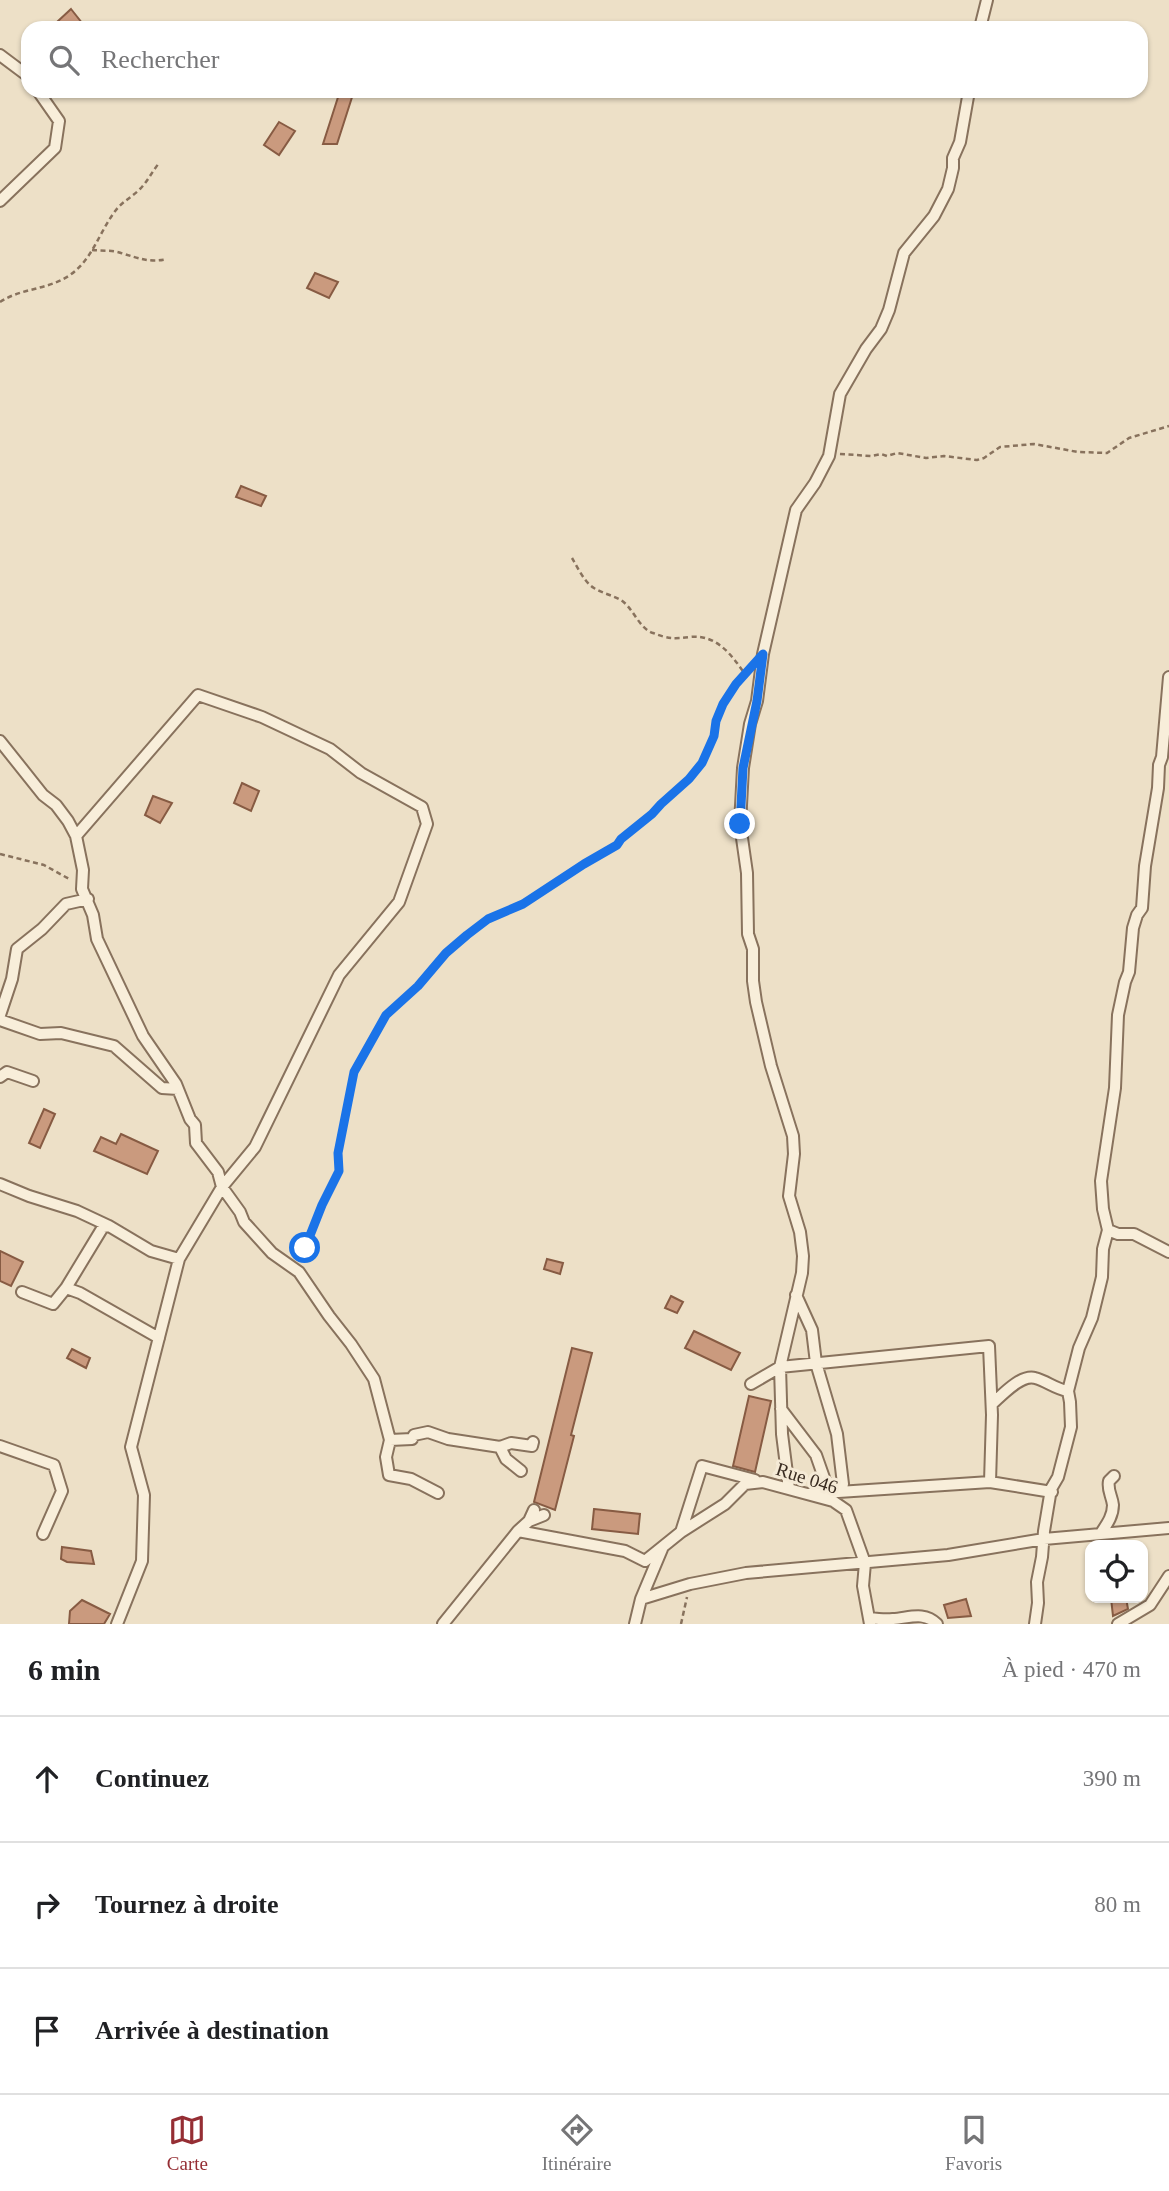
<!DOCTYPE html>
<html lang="fr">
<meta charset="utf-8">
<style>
:root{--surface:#fff;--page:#f2f2f2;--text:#202124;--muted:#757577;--line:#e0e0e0;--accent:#952e34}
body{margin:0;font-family:Georgia,serif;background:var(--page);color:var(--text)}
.controls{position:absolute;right:21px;bottom:21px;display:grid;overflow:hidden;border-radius:14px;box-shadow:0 2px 5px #0004}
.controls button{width:63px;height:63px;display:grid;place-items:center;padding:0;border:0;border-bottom:2px solid var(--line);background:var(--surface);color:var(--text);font:35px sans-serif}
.stop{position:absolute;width:21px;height:21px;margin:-16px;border:5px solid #1a73e8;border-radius:50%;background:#fff}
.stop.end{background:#1a73e8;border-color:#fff;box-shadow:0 2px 7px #0008}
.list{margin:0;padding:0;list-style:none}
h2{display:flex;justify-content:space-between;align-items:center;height:91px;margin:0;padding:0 28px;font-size:30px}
h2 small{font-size:23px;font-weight:400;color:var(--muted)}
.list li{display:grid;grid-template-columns:46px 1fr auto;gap:21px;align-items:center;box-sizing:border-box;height:126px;padding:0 28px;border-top:2px solid var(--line)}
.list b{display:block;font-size:26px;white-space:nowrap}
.list em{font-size:23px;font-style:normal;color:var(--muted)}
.icon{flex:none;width:38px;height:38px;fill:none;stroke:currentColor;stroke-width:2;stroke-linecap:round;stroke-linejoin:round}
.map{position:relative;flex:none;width:1169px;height:1624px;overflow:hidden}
.search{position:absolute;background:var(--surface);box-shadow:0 2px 5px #0004;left:21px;right:21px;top:21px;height:77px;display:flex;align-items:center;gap:18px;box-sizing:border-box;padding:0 24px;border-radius:21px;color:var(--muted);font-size:26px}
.sheet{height:469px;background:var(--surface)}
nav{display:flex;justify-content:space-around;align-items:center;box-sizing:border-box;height:98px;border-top:2px solid var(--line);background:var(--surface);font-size:19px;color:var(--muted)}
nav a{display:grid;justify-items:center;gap:4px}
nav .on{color:var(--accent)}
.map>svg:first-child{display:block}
.building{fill:#ca9a7e;stroke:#875b43;stroke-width:2}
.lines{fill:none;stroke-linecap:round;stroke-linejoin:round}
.street-casing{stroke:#88725d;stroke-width:14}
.path{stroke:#88725d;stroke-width:2.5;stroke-dasharray:5 3.5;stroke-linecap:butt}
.street{stroke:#f8eeda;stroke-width:10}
.route{stroke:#1a73e8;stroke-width:9}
.labels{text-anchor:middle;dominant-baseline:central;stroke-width:6;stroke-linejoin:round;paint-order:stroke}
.street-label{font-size:19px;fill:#392b20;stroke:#f5ead6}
</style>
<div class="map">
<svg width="1169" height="1624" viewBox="0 0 1169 1624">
<rect width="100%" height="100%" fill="#ede0c7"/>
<path class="building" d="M71,9L86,28H64L57,22Z
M340,91H354L337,144H323Z
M279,122L295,131L279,155L264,145Z
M315,273L338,282L329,298L307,288Z
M241,486L266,496L261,506L236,497Z
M242,783L259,791L251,811L234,803Z
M153,796L172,803L160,823L145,815Z
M44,1109L55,1114L40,1148L29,1143Z
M121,1134L158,1151L147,1174L94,1151L101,1137L116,1144Z
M0,1251L23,1262L11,1286L0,1281Z
M547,1259L563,1263L560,1274L544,1269Z
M671,1296L683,1302L677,1313L665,1308Z
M694,1331L740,1353L731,1370L685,1348Z
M572,1348L592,1353L571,1435L574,1436L555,1510L534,1502Z
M72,1349L90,1358L86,1368L67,1358Z
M749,1396L771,1401L755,1472L733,1466Z
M594,1509L640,1514L638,1534L592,1529Z
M62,1547L91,1551L94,1564L67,1562L61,1559Z
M1111,1598H1126L1128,1609L1113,1616Z
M966,1599L971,1616L948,1618L944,1605Z
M82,1600L110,1614L104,1624H69L70,1611Z"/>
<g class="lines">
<defs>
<path id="street" d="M980,28L987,0
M0,55L28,76
M0,201L55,148L59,121L38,91
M0,741L43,795L56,805L68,821L76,836L83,870L82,889L93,915L97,939L143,1036L176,1084L190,1119L195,1125L196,1143L218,1172L222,1187L240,1212L244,1222L272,1253L299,1272L329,1316L351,1344L374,1379L390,1440L386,1457L389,1475L411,1479L438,1493
M76,836L198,695L262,717L330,749L361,773L422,807L427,824L399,902L339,975L255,1147L222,1187L179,1259
M0,1015L12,979L17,949L42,929L66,904L88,899
M0,1020L40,1034L61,1033L114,1046L162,1088L178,1089
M0,1077L7,1072L33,1081
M0,1184L29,1196L77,1211L109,1226L151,1251L179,1259L131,1447L144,1495L142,1561L117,1624
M1108,1230L1118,1234H1134L1169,1252
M66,1288L103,1227L109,1226
M22,1292L53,1304L66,1288L80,1293L159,1338
M796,1295L812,1330L816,1363L837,1434L843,1484L839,1491
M751,1384L780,1367L802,1273L803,1256L800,1232L789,1196L794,1154L793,1136L771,1066L756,1002L753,981V949L748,934L747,873L740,824L743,768L750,724L757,701L763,654L796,510L815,483L829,456L840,394L866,349L881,329L889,310L904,253L934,216L948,189L953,168V158L960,142L969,91
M992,1404C1002,1395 1021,1374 1035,1378C1047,1381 1055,1389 1068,1391
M781,1409L816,1455L829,1492
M390,1440L412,1439L414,1435L428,1432L448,1439L500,1447L511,1443L532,1446L533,1442
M0,1446L54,1465L62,1491L43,1534
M500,1447L506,1459L521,1471
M990,1482L1052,1492
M789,1489L782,1434L780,1367L989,1346L992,1415L990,1482L808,1494
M534,1510L529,1521L518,1531L625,1551L645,1561L681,1532L725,1504L745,1484L763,1482L833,1501L846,1510L865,1563L863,1586L870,1624
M529,1521L544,1515
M681,1532L702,1466L755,1480
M1101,1533C1107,1524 1113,1516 1113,1505C1112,1496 1107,1490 1109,1481L1114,1476
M641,1599L690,1584L746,1573L948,1555L1044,1539L1169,1528
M869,1618C877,1619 885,1620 893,1619C909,1618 924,1611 937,1624
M443,1624L518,1531
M635,1624L641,1599L662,1549
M1035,1624L1038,1603L1037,1582L1042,1557L1044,1531L1051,1489L1058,1477L1071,1427L1070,1402L1068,1391L1079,1348L1092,1318L1102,1277L1103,1249L1108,1230L1103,1209L1101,1181L1115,1088L1118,1015L1125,982L1129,972L1133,928L1137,915L1142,908L1145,866L1158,788L1159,765L1162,757L1169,677
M1118,1624L1150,1605L1169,1576"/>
</defs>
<use href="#street" class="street-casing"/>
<path class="path" d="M92,250C102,251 113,250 121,253C138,258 149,263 167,259
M0,302C21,288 48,290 70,275C93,259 99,232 116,210C122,202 132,197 140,189C147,182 152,172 159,163
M840,454L871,456L881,454L887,456L897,453L926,458L944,456L977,460L984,458L1000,447L1034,444L1078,452L1107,453L1129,438L1169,426
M572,558C578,568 584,582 594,588C602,593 611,595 619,599C633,606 638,628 653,633C669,639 673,639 690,637C716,634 731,654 745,674
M0,854L44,865L71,880
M298,1255L305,1248L339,1171L338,1153L354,1072L386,1015L418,986L446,953L467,935L488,919L523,904L584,864L617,845L621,839L652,814L661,804L689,779L702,763L714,736L716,721L722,704L749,669
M681,1624L687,1597"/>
<use href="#street" class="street"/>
</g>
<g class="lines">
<path class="route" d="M305,1248L322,1205L339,1171L338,1153L354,1072L386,1015L418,986L446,953L467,935L488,919L523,904L584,864L617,845L621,839L652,814L661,804L689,779L702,763L714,736L716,721L723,704L736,684L763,654L757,701L743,768L740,824"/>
</g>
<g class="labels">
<g class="street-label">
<text transform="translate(807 1478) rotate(18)">Rue 046</text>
</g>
</g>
</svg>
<div class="controls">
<button><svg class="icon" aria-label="locate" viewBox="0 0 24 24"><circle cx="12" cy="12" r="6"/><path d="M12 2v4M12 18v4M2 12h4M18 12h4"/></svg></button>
</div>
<div class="stop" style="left:305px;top:1248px"></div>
<div class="stop end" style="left:740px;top:824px"></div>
<div class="search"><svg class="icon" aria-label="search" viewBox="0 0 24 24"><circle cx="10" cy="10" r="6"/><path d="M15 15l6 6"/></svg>Rechercher</div>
</div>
<section class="sheet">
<h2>6 min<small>À pied · 470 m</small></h2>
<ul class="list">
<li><svg class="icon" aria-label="ahead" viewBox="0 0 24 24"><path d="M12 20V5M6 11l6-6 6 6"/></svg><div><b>Continuez</b></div><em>390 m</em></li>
<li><svg class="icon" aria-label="right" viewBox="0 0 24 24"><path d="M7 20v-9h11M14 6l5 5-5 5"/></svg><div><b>Tournez à droite</b></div><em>80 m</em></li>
<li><svg class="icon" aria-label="arrive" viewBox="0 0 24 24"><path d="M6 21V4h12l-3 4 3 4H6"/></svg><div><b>Arrivée à destination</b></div></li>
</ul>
</section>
<nav>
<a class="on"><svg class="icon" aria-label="map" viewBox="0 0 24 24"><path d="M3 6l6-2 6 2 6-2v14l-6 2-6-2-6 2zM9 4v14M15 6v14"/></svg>Carte</a>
<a><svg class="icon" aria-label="directions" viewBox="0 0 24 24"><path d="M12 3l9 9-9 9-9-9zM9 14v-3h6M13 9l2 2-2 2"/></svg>Itinéraire</a>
<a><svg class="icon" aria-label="saved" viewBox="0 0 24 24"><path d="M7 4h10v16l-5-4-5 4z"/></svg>Favoris</a>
</nav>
